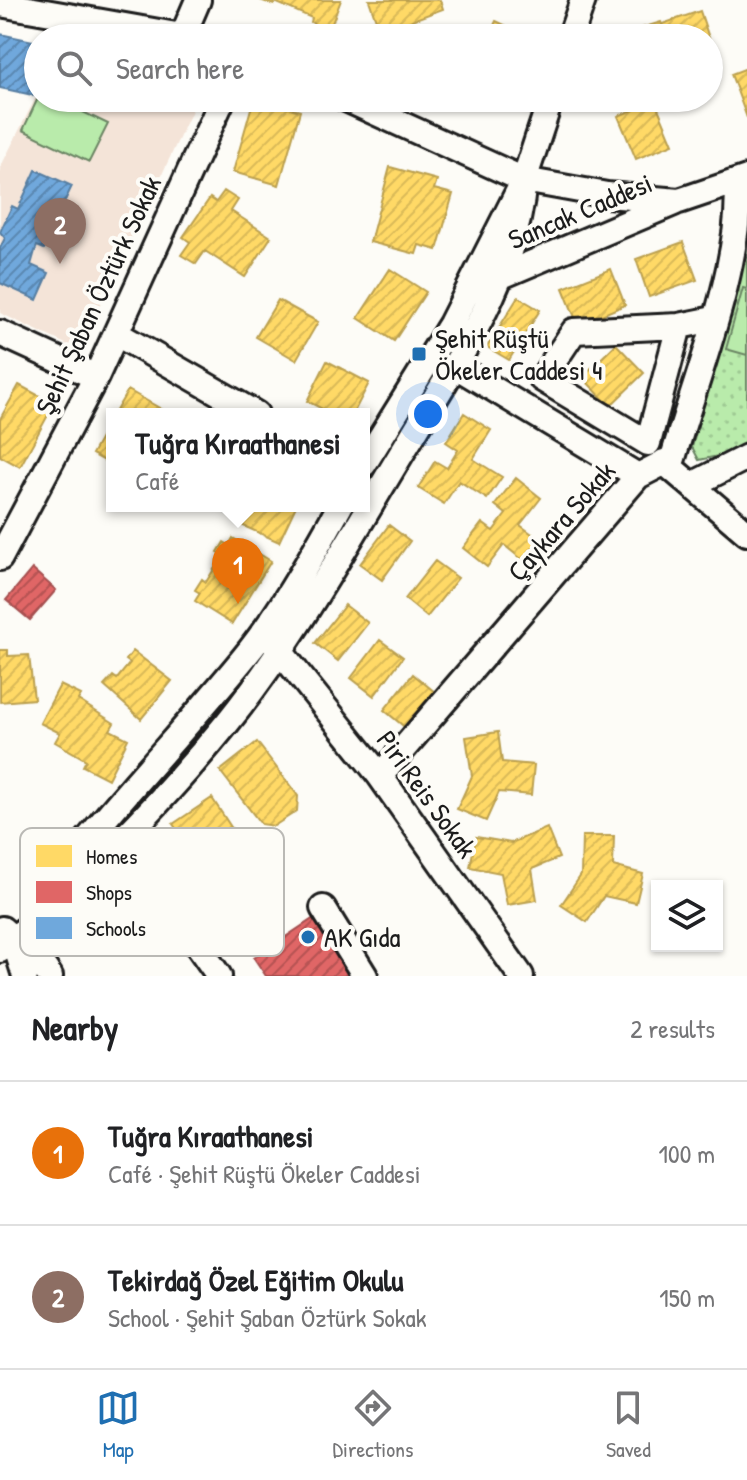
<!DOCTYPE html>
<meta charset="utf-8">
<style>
:root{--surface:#fff;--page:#f2f2f2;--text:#202124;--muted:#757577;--line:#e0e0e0;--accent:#1f6fb2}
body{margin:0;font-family:"Patrick Hand",sans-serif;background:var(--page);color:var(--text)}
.controls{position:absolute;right:24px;bottom:24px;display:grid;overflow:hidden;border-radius:0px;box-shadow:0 2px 6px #0004}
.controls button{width:72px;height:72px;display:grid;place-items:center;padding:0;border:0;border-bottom:2px solid var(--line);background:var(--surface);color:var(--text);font:40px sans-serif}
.you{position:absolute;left:428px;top:414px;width:28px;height:28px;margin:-20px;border:6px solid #fff;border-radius:50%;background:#1a73e8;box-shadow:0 0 0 12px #1a73e833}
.badge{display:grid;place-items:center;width:52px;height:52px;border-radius:50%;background:var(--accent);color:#fff;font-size:26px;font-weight:700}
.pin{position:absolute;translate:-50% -66px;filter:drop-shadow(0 2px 4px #0008)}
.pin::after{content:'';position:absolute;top:42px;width:28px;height:24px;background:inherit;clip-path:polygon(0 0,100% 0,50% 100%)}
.popup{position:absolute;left:106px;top:408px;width:264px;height:104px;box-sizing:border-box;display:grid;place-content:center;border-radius:0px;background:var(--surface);filter:drop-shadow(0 2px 6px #0005);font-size:26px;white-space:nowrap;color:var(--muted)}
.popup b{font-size:30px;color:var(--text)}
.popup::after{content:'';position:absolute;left:50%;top:100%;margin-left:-16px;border:16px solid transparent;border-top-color:var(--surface)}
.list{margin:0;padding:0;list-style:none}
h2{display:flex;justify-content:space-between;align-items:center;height:104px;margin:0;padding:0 32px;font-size:34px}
h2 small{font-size:26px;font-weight:400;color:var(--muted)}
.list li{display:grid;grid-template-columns:52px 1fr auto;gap:24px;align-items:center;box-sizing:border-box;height:144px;padding:0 32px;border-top:2px solid var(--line)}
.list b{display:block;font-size:30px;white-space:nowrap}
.list p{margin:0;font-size:26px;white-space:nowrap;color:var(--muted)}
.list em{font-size:26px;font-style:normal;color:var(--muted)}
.icon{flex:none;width:44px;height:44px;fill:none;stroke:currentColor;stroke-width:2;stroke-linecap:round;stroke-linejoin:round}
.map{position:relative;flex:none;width:747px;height:976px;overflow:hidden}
.search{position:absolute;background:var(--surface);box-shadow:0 2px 6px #0004;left:24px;right:24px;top:24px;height:88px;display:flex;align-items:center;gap:20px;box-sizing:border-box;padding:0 28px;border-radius:44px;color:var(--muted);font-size:30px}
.sheet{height:392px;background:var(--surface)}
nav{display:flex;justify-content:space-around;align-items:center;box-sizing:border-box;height:112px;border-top:2px solid var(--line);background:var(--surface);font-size:22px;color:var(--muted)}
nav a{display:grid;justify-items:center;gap:4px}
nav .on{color:var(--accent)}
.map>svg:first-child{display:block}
.built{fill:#f4e4d8}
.green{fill:url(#green-dots);stroke:#6a8464;stroke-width:2}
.pitch{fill:#b9ebab;stroke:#6a8464;stroke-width:2}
.homes{fill:url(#homes-hatch);stroke:#bba050;stroke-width:2}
.shops{fill:url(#shops-hatch);stroke:#a55050;stroke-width:2}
.schools{fill:url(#schools-hatch);stroke:#567ea2;stroke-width:2}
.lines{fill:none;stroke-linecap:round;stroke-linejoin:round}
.minor-casing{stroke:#1c1c1c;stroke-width:30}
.minor{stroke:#fdfcf7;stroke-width:24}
.poi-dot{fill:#1f6fb2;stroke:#fdfcf7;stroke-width:3}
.labels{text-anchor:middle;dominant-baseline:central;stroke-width:8;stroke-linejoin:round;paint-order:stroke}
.street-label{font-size:28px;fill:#1c1c1c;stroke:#fdfcf7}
.poi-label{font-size:28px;fill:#1c1c1c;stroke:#fdfcf7;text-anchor:start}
.key{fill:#fdfcf7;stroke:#bab9b5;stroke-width:2}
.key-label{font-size:22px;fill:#1c1c1c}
</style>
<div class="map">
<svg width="747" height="976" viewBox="0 0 747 976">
<defs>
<pattern id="green-dots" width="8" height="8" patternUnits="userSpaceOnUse" patternTransform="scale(2)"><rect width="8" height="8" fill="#b9ebab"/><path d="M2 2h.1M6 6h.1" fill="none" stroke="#9ec993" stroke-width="1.8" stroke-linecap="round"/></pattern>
<pattern id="homes-hatch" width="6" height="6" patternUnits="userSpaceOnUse" patternTransform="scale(2)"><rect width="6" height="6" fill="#ffd966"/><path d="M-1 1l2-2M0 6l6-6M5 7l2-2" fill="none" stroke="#daba58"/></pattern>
<pattern id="shops-hatch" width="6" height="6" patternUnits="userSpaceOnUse" patternTransform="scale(2)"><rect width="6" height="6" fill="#e06666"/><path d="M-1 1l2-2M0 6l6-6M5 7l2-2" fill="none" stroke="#b55353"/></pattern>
<pattern id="schools-hatch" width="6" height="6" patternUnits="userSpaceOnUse" patternTransform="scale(2)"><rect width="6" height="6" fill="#6fa8dc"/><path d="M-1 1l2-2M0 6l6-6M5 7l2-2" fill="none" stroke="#5a88b2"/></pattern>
</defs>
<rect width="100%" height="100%" fill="#fdfcf7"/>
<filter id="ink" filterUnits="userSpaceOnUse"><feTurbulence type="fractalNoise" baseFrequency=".0125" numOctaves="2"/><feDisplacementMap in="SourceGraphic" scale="16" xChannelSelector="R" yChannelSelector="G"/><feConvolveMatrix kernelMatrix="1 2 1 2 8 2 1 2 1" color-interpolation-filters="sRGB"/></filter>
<g filter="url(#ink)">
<path class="built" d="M38,93V98H198L82,344L72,347L0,313V168Z"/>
<path class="green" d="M747,246V450L699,460L692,447Z"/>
<path class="pitch" d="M38,98H54L108,124L89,162L23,130Z
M743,288L747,289V355L726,349Z"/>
<path class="homes" d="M260,0H341L331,26L323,29L311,22L312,18L275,2L274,5Z
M369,0H440L443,9L380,32Z
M700,11L709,38H667L662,24Z
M496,21L530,37L529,38H488Z
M661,22L667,38H624L623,34Z
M747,68V118L731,74Z
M254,98L300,111L279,185L233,172Z
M655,101L673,144L636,159L618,116Z
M390,167L437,180L434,189L453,194L437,250L419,245L416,254L370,242Z
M224,191L238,200L231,211L271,237L245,277L205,251L196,264L181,255L190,242L183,237L210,198L216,202Z
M683,242L697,280L649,297L636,259Z
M390,269L426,292L394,341L358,318Z
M611,269L625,305L578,325L563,288Z
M518,297L540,310L509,360L487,347Z
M278,300L318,322L296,360L256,337Z
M616,344L644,373L610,406L582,377Z
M327,361L369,383L353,414H332L307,401Z
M19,385L54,404L20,467L0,456V419Z
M128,390L163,410L160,414H114Z
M464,413L491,430L473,459L502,477L487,499L459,481L444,504L418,488L435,461L447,468L458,450L446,442Z
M112,418V465L92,454Z
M516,478L541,498L520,525L547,545L530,566L504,545L487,567L463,548L482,523L493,531L506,514L495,505Z
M242,506H296L279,542L239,524L244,514L239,512Z
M389,525L410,541L382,580L360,564Z
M233,538L271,561L232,624L195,601L200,593L195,590L202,579L206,582L223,555L218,552L224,542L229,545Z
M435,561L458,578L427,617L405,599Z
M345,605L368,623L338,661L315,643Z
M380,640L403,657L374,696L351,678Z
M0,650H8V656L29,655L34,699L0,702Z
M133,651L172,681L141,719L104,686L113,676L117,679L130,663L126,660Z
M413,674L436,693L407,729L384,710Z
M60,685L81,695L78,700L114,723L110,730L128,739L108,779L83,766L86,760L55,742L60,733L40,723Z
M498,732L502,762L534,765L531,795L499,792L486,821L457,809L472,776L466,737Z
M257,742L298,796L297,811L274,826L261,824L220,771Z
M212,798L242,844L240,859L217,873L204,870L173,824Z
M547,828L559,858L532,869L537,900L507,905L501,873L470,867L476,837L511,843Z
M582,836H614L613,866L643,874L636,903L604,896L587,922L561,905L581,875Z"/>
<path class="shops" d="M32,569L56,590L30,620L6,600Z
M317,916L355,976H266L254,958Z"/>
<path class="schools" d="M0,34L38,42L37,96L0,88Z
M36,170L72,186L62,207L56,204L49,222L55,225L44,249L37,246L35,251L31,265L49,273L37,300L0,283V248L5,238L0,232L12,206L18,209Z"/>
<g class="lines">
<defs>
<path id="minor" d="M0,4L193,38
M183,35L198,0
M570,38L583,0
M344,98L524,180L607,195L679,201L747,178
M504,275L674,203
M679,326L648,443L542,379L574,331L679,326L714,319
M0,333L96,377
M117,334L256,414
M454,365L638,476
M664,462L747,533
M364,464L451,324L524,180L551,98
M692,485L747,457
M0,558L96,377L223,98
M272,641L380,776L521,976
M380,776L638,476L673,458C695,381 744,260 737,182
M122,837L219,976
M35,907C98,820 174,743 242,660C281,613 310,559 340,506
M323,908L365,976
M2,929L41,963L50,976
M13,938L25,976
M0,950C13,937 29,928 43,916C105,861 175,787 227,723C298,635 352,534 411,438C460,356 516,277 524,180"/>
</defs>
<use href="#minor" class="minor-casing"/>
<use href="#minor" class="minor"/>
</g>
</g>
<g class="poi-dot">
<rect x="411" y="346" width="16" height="16" rx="4"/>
<circle cx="308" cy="937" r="8"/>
</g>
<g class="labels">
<g class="street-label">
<text transform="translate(580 211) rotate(-23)">Sancak Caddesi</text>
<text transform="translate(98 295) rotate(-65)">Şehit Şaban Öztürk Sokak</text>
<text transform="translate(561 521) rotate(-49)">Çaykara Sokak</text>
<text transform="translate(427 794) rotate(54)">Piri Reis Sokak</text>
</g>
<g class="poi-label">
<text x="435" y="338">Şehit Rüştü<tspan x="435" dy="32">Ökeler Caddesi 4</tspan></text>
<text x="324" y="937">AK Gıda</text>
</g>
</g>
<rect x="20" y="828" width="264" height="128" rx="12" class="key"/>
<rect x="36" y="845" width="36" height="22" fill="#ffd966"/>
<rect x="36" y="881" width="36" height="22" fill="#e06666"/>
<rect x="36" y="917" width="36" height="22" fill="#6fa8dc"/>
<g class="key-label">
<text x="86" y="864">Homes</text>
<text x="86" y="900">Shops</text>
<text x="86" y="936">Schools</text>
</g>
</svg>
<div class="controls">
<button><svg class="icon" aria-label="layers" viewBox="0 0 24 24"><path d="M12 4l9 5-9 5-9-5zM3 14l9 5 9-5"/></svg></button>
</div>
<div class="you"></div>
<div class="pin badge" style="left:238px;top:604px;background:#e8710a">1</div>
<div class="popup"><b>Tuğra Kıraathanesi</b>Café</div>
<div class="pin badge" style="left:60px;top:264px;background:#8d6e63">2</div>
<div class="search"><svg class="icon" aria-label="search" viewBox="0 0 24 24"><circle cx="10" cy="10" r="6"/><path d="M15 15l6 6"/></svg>Search here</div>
</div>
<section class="sheet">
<h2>Nearby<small>2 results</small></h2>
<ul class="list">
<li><span class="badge" style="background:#e8710a">1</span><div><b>Tuğra Kıraathanesi</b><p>Café · Şehit Rüştü Ökeler Caddesi</p></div><em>100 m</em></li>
<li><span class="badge" style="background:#8d6e63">2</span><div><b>Tekirdağ Özel Eğitim Okulu</b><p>School · Şehit Şaban Öztürk Sokak</p></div><em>150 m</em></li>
</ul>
</section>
<nav>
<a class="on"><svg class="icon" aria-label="map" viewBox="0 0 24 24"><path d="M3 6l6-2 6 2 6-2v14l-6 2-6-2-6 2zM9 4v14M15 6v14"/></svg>Map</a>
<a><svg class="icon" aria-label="directions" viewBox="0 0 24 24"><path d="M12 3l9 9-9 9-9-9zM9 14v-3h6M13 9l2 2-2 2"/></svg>Directions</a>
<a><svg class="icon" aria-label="saved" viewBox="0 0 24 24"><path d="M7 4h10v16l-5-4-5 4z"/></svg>Saved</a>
</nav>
